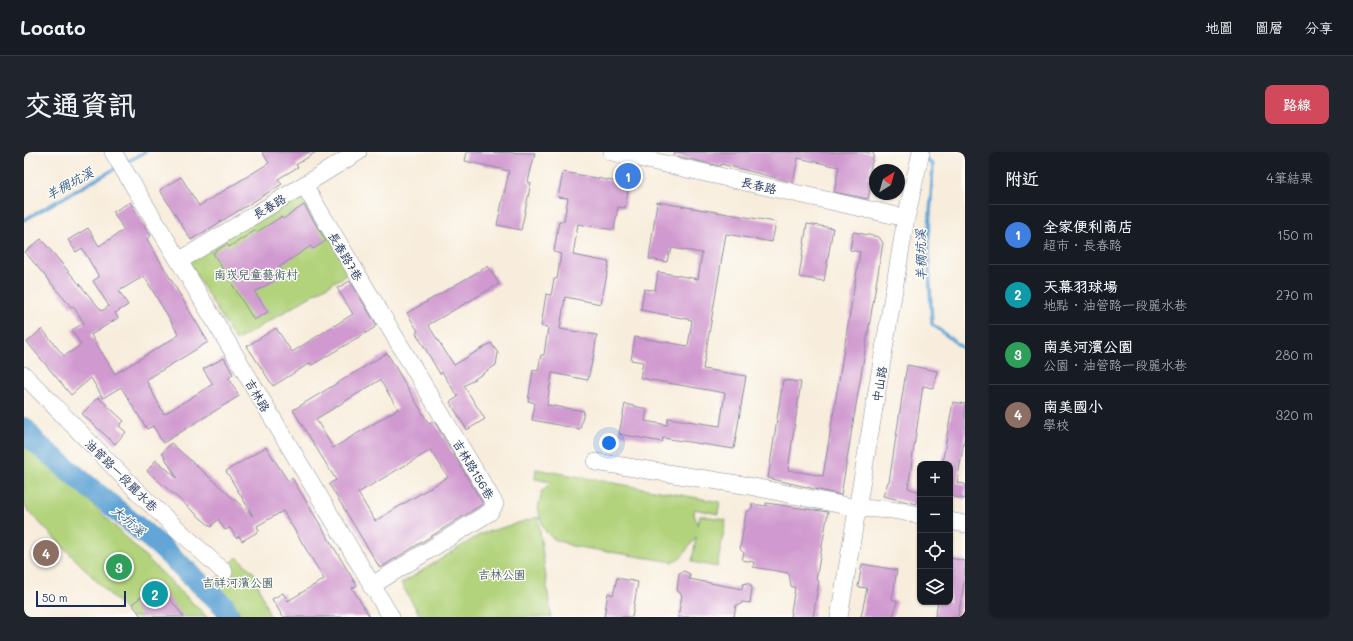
<!DOCTYPE html>
<html lang="zh-TW">
<meta charset="utf-8">
<style>
:root{--surface:#171b24;--page:#20242c;--text:#f1f3f6;--muted:#9ea1a6;--line:#363941;--accent:#d1495b}
body{margin:0;font-family:Mali,"LXGW WenKai TC",sans-serif;background:var(--page);color:var(--text)}
.controls{position:absolute;right:12px;bottom:12px;display:grid;overflow:hidden;border-radius:8px;box-shadow:0 1px 3px #0004}
.controls button{width:36px;height:36px;display:grid;place-items:center;padding:0;border:0;border-bottom:1px solid var(--line);background:var(--surface);color:var(--text);font:20px sans-serif}
.compass{position:absolute;left:845px;top:12px;width:36px;height:36px;border-radius:50%;background:var(--surface);box-shadow:0 1px 3px #0004;rotate:37deg}
.scale{position:absolute;left:12px;bottom:10px;width:90px;box-sizing:border-box;padding-left:4px;border:2px solid #1b2f5e;border-top:0;font-size:11px;line-height:14px;white-space:nowrap;color:#1b2f5e;-webkit-text-stroke:3px #fdfcf7;paint-order:stroke}
.you{position:absolute;left:585px;top:291px;width:14px;height:14px;margin:-10px;border:3px solid #fff;border-radius:50%;background:#1a73e8;box-shadow:0 0 0 6px #1a73e833}
.badge{display:grid;place-items:center;width:26px;height:26px;border-radius:50%;background:var(--accent);color:#fff;font-size:13px;font-weight:700}
.pin{position:absolute;translate:-50% -50%;border:2px solid #fff;box-shadow:0 1px 4px #0006}
.list{margin:0;padding:0;list-style:none}
h2{display:flex;justify-content:space-between;align-items:center;height:52px;margin:0;padding:0 16px;font-size:17px}
h2 small{font-size:13px;font-weight:400;color:var(--muted)}
.list li{display:grid;grid-template-columns:26px 1fr auto;gap:12px;align-items:center;box-sizing:border-box;height:60px;padding:0 16px;border-top:1px solid var(--line)}
.list b{display:block;font-size:15px;white-space:nowrap}
.list p{margin:0;font-size:13px;white-space:nowrap;color:var(--muted)}
.list em{font-size:13px;font-style:normal;color:var(--muted)}
.icon{flex:none;width:22px;height:22px;fill:none;stroke:currentColor;stroke-width:2;stroke-linecap:round;stroke-linejoin:round}
.map{position:relative;flex:none;width:941px;height:465px;overflow:hidden;border-radius:8px}
header{display:flex;align-items:center;gap:24px;box-sizing:border-box;height:56px;padding:0 20px;background:var(--surface);border-bottom:1px solid var(--line)}
header strong{font-size:19px}
nav{display:flex;gap:22px;margin-inline-start:auto;font-size:14px}
.intro{display:flex;align-items:center;justify-content:space-between;box-sizing:border-box;height:96px;padding:0 24px}
h1{margin:0;font-size:28px}
.button{padding:10px 18px;border-radius:8px;background:var(--accent);color:#fff;font-size:14px;font-weight:700}
main{display:flex;gap:24px;padding:0 24px}
aside{flex:1;background:var(--surface);border-radius:8px;box-shadow:0 1px 3px #0004}
.map>svg:first-child{display:block}
.green{fill:#b2d37b;stroke:#66816c}
.lines{fill:none;stroke-linecap:round;stroke-linejoin:round}
.stream{stroke:#62a5d6;stroke-width:3.5}
.river{stroke:#62a5d6;stroke-width:22}
.building{fill:#d099cf;fill-rule:evenodd}
.minor-casing{stroke:#8a8e9d;stroke-width:18}
.minor{stroke:#fff;stroke-width:17}
.labels{text-anchor:middle;dominant-baseline:central;stroke-width:3;stroke-linejoin:round;paint-order:stroke}
.street-label{font-size:12px;fill:#1b2f5e;stroke:#fdfcf7}
.park-label{font-size:12px;fill:#486067;stroke:#fdfcf7}
.water-label{font-size:13px;font-style:italic;fill:#345888;stroke:#fdfcf7}
</style>
<header>
<strong>Locato</strong>
<nav><a>地圖</a><a>圖層</a><a>分享</a></nav>
</header>
<div class="intro"><h1>交通資訊</h1><a class="button">路線</a></div>
<main>
<div class="map">
<svg width="941" height="465" viewBox="0 0 941 465">
<rect width="100%" height="100%" fill="#fdfcf7"/>
<filter id="ink" filterUnits="userSpaceOnUse"><feTurbulence type="fractalNoise" baseFrequency=".025" numOctaves="2"/><feDisplacementMap in="SourceGraphic" scale="8" xChannelSelector="R" yChannelSelector="G"/><feConvolveMatrix kernelMatrix="1 2 1 2 8 2 1 2 1" color-interpolation-filters="sRGB"/></filter>
<filter id="wash" filterUnits="userSpaceOnUse"><feTurbulence type="fractalNoise" baseFrequency=".012" numOctaves="4" result="noise"/><feDisplacementMap in="SourceGraphic" scale="16" xChannelSelector="R" yChannelSelector="G"/><feGaussianBlur stdDeviation="0.9" result="paint"/><feColorMatrix in="noise" values="0 0 0 0 0 0 0 0 0 0 0 0 0 0 0 0 0 1.4 0 .05"/><feComposite in="paint" operator="in"/></filter>
<g filter="url(#wash)">
<rect width="100%" height="100%" fill="#f8eddc"/>
<path class="green" d="M278,39L327,120L212,189L163,108Z
M0,282L13,298L183,465H108L10,365L0,353Z
M512,317L696,350L694,362L671,357L670,362L674,374L676,363L702,368L693,415L668,410L672,385L656,407L649,410L548,394L528,386L522,380L518,372L514,356L518,339L527,330L511,327Z
M514,365L527,465H397L377,432L457,382Z
M213,405L230,421L246,465H216L211,453L190,429Z"/>
<g class="lines">
<path class="stream" d="M900,6L909,13L904,96L908,172L941,198
M101,11L121,0
M0,68L94,15"/>
<path class="river" d="M0,276L12,291L136,394L200,454L206,465"/>
</g>
<g id="blocks">
<path class="building" d="M238,0H292L272,13L274,15L254,27L258,32L167,88L136,38L157,25L175,54L245,11Z
M443,0L511,1L504,30L507,31L497,78L473,73L485,19L441,9Z
M651,0H841L850,2L844,26L848,27L844,47L810,40L815,15L774,6L769,30L697,12L696,14L665,7L650,3Z
M539,20L605,32L601,56L594,55L590,78L554,72L549,103L585,110L582,127L577,152L541,145L536,177L573,183L570,201L564,228L528,221L523,253L560,259L556,277L508,268L511,251L504,249L509,218L514,219L517,203H520L524,175L517,174L522,142L527,143L530,127H533L537,102L530,100L535,69H540L544,46L534,45Z
M106,50L127,84L123,87L184,190L122,228L140,262L189,232L179,217L200,206L209,222L205,226L215,244L139,291L129,274L123,277L97,235L79,246L67,226L47,243L3,190L18,177L40,204L57,193L48,178L60,171L49,154L47,155L1,100L17,87L78,159L85,154L69,129L75,125L58,96L52,100L44,88L64,76L75,94L100,78L89,60ZM120,124L155,183L91,222L67,183L94,166L91,161L104,153L95,139Z
M633,50L752,70L748,90L702,82L679,217L722,224L710,297L639,286L638,290L595,282L601,252L623,257L621,269L643,273L644,266L696,274L701,241L616,226L619,210L607,208L611,185L664,194L668,168L617,158L620,137L631,138L634,120L674,127L678,101L648,96L647,101H645L643,110L625,107Z
M280,53L302,89L289,97L287,94L255,115L260,123L231,140L244,160L230,168L189,101L203,92L205,95L232,78L233,80L257,65L259,67Z
M783,72L809,76L800,129L775,125Z
M829,80L855,85L859,91L817,343L744,326L759,228L777,230L764,318L799,324L836,100L826,98Z
M464,114L475,132L404,173L430,213L467,191L474,201L472,213L440,234L461,267L443,278L426,250L434,245L418,220L416,222L392,181L394,179L383,161Z
M326,129L352,172L350,176L288,213L286,211L249,234L223,194L252,176L268,200L329,162L313,136Z
M363,201L405,272L410,269L459,352L356,416L305,332L312,328L269,258ZM356,228L374,257L309,296L292,267ZM407,298L424,325L351,369L334,341Z
M883,213L913,219L909,236L899,234L884,336L896,340L892,352L859,344L864,330H865Z
M74,245L100,269L95,274L102,280L91,292L58,262Z
M929,250L941,252V283L933,331L941,332V347L926,344V312H918Z
M147,291L229,364L202,319L242,295L264,329L268,326L333,434L328,436L346,465H259L248,447L259,441L264,449L300,427L259,359L233,374L235,379L218,389L215,384L212,386L206,376L201,378L194,367L187,375L123,319L132,308L153,326L138,301Z
M742,351L804,360L792,428L795,429L789,465H766L771,436L767,434L765,421L729,415L730,410L718,408L720,401L716,397L722,361L728,356V352L742,354Z
M926,406L941,409V425L934,465H911L914,450H926Z
M838,412L873,418L868,447L873,449L869,465H837L843,436L834,435Z
M660,419L666,422L665,427L718,437L719,432L723,431L727,433L728,436L726,451L718,450L716,453H712L710,465H654L658,443L653,438L655,421Z
M593,426L614,430L608,465H580L584,441L589,443Z
M134,432L160,465H118L108,452Z"/>
</g>
</g>
<g filter="url(#ink)">
<use href="#blocks" fill-opacity="0" stroke="#8a8e9d" stroke-width="1"/>
<g class="lines">
<defs>
<path id="minor" d="M89,0L155,109L367,465
M588,0L882,66
M280,33L471,352L466,360L347,434
M155,109L334,0
M0,223L122,348L200,420
M572,310L720,333L833,356L868,358L896,363
M926,369L941,372
M815,465L882,66L897,0"/>
</defs>
<use href="#minor" class="minor-casing"/>
<use href="#minor" class="minor"/>
</g>
</g>
<g class="labels">
<g class="street-label">
<text transform="translate(735 33) rotate(13)">長春路</text>
<text transform="translate(245 54) rotate(-31)">長春路</text>
<text transform="translate(322 104) rotate(59)">長春路7巷</text>
<text transform="translate(855 232) rotate(-81)">中山路</text>
<text transform="translate(234 243) rotate(60)">吉林路</text>
<text transform="translate(450 317) rotate(59)">吉林路156巷</text>
<text transform="translate(98 323) rotate(45)">油管路一段麗水巷</text>
</g>
<g class="park-label">
<text x="232" y="122">南崁兒童藝術村</text>
<text x="478" y="422">吉林公園</text>
<text x="214" y="430">吉祥河濱公園</text>
</g>
<g class="water-label">
<text transform="translate(45 31) rotate(-29)">羊稠坑溪</text>
<text transform="translate(896 103) rotate(-91)">羊稠坑溪</text>
<text transform="translate(105 368) rotate(40)">大坑溪</text>
</g>
</g>
</svg>
<div class="controls">
<button>+</button>
<button>−</button>
<button><svg class="icon" aria-label="locate" viewBox="0 0 24 24"><circle cx="12" cy="12" r="6"/><path d="M12 2v4M12 18v4M2 12h4M18 12h4"/></svg></button>
<button><svg class="icon" aria-label="layers" viewBox="0 0 24 24"><path d="M12 4l9 5-9 5-9-5zM3 14l9 5 9-5"/></svg></button>
</div>
<svg class="compass" viewBox="-18 -18 36 36"><path d="M0-13l5 13h-10z" fill="#e53935"/><path d="M0 13l5-13h-10z" fill="#9ea1a6"/></svg>
<div class="scale">50 m</div>
<div class="you"></div>
<div class="pin badge" style="left:604px;top:24px;background:#3f7fe0">1</div>
<div class="pin badge" style="left:131px;top:442px;background:#0f9aa8">2</div>
<div class="pin badge" style="left:95px;top:415px;background:#2e9e5b">3</div>
<div class="pin badge" style="left:22px;top:401px;background:#8d6e63">4</div>
</div>
<aside>
<h2>附近<small>4筆結果</small></h2>
<ul class="list">
<li><span class="badge" style="background:#3f7fe0">1</span><div><b>全家便利商店</b><p>超市 · 長春路</p></div><em>150 m</em></li>
<li><span class="badge" style="background:#0f9aa8">2</span><div><b>天幕羽球場</b><p>地點 · 油管路一段麗水巷</p></div><em>270 m</em></li>
<li><span class="badge" style="background:#2e9e5b">3</span><div><b>南美河濱公園</b><p>公園 · 油管路一段麗水巷</p></div><em>280 m</em></li>
<li><span class="badge" style="background:#8d6e63">4</span><div><b>南美國小</b><p>學校</p></div><em>320 m</em></li>
</ul>
</aside>
</main>
